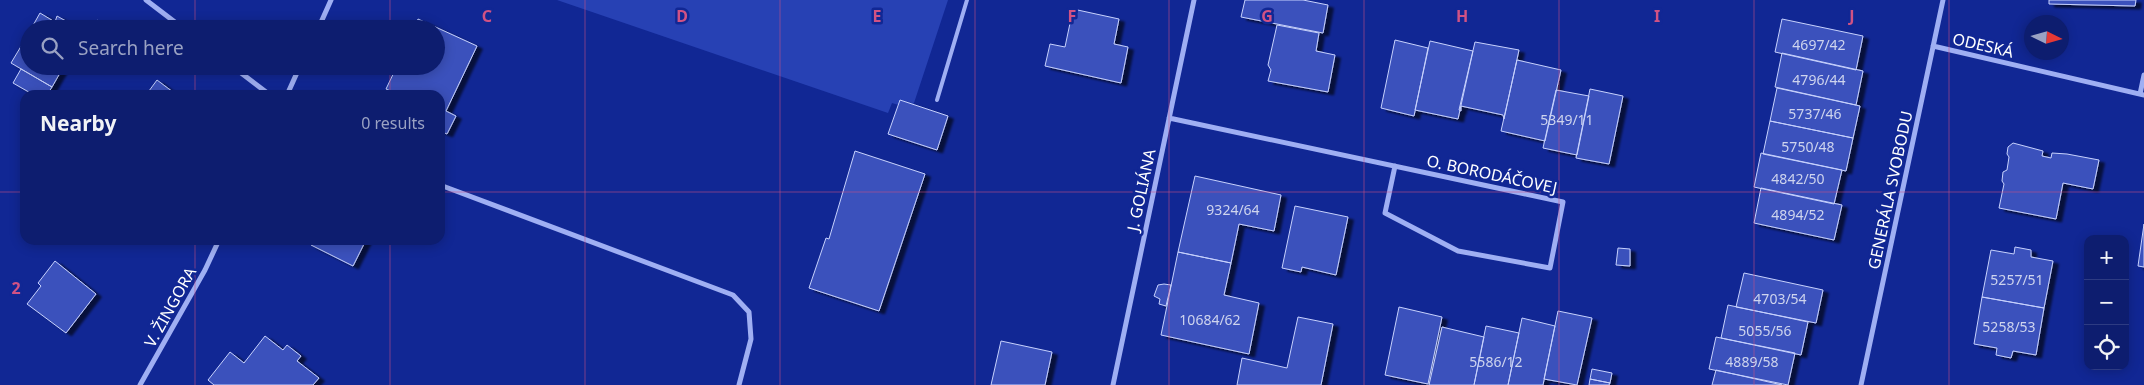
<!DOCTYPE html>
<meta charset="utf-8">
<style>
:root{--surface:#0d1d6f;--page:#162674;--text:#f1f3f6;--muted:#9aa2c3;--line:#2d3b82}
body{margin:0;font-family:"Noto Sans",sans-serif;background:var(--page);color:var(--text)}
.controls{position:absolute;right:15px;bottom:15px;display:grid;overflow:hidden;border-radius:10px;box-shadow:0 2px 12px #0003}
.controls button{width:45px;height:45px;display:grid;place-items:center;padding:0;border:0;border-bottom:1px solid var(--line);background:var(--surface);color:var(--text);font:25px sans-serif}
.compass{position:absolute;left:2024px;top:15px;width:45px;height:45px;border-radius:50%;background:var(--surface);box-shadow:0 2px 12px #0003;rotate:95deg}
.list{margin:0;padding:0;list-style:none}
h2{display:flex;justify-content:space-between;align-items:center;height:65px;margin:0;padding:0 20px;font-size:21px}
h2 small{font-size:16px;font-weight:400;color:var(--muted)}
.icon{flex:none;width:28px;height:28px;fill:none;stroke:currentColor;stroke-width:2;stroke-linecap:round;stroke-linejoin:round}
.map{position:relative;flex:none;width:2144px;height:385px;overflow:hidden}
.search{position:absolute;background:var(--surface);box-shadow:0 2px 12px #0003;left:20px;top:20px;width:425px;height:55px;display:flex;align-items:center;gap:12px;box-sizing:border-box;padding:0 18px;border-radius:28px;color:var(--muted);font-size:19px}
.panel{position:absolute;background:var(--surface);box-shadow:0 2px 12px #0003;left:20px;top:90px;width:425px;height:155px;border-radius:15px}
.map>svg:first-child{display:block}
.green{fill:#2741b4}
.building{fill:#3a51bc;stroke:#c7d1fd;filter:url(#shadow)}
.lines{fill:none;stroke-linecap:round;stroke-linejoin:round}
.service{stroke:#9faff3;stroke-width:4}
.minor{stroke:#9faff3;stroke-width:5}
.grid{fill:none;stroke:#d15284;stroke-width:1;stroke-opacity:0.55}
.labels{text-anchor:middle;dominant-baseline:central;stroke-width:5;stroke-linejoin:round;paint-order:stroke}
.number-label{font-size:14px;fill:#ced4ee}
.street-label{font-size:16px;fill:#fff;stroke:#112794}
.grid-label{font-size:16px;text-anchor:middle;font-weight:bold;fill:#d15284;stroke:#112794;stroke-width:5;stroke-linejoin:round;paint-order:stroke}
</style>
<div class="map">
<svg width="2144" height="385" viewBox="0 0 2144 385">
<defs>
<filter id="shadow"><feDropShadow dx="5.5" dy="3" stdDeviation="1" flood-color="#0009"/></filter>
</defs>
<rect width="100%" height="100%" fill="#112794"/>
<path class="green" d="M557,0H948L912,109L892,103L888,113Z"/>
<path class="building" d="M1245,0H1303L1328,5L1323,33L1241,17Z
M2049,0H2136L2135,6L2049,4Z
M1073,9L1119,19L1114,44L1128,47L1121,83L1045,66L1050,44L1065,47Z
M40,13L55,22L67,29H31Z
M57,16L80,29H67L55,22Z
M418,19L477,46L446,111L456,116L447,134L440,131V95H400L386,89L397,66H436V29H414Z
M1782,19L1863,36L1856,70L1775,52Z
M97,20L111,29H92Z
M1277,25L1319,33L1316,51L1335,55L1328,92L1268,81L1271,70L1268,65Z
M29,33V66H64L52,87L11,63Z
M1395,40L1428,48L1414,116L1381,108Z
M1430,41L1473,51L1458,119L1415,110Z
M1475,42L1519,50L1504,119L1503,115L1461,106V111L1459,110Z
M1782,53L1863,71L1856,105L1775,87Z
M1517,60L1561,70L1545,141L1501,131Z
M21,69L52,87L47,95H34L13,83Z
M157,80L177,95H146Z
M1777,88L1860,106L1853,138L1770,121Z
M1590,89L1623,96L1609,164L1576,158Z
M1556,90L1589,96L1577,155L1543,148Z
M900,100L948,116L937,150L888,134Z
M1770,121L1853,138L1846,171L1763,154Z
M2013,143L2043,151L2042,156L2051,158L2052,153L2067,154L2099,160L2093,189L2063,183L2056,219L1999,208L2004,184L2002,181L2003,172L2007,170L2009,157L2007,154L2008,147Z
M855,151L925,174L879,311L809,288L826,238L829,239Z
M1761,153L1842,170L1834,204L1754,187Z
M1195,176L1281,195L1274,231L1239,224L1231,263L1178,252Z
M1761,188L1842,205L1834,240L1754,223Z
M1295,206L1348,217L1336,275L1302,267L1301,272L1282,268Z
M2144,224V267L2138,266Z
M309,240H366L353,266L311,245L313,241Z
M2015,247L2031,250V257L2053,261L2044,308L1982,297L1991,250L2014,254Z
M1618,248L1630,249V266L1616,265Z
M1178,252L1231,263L1224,295L1259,303L1249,354L1161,335Z
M55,261L96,294L66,333L27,304L41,286L38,283Z
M1744,273L1823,290L1816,323L1736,307Z
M1164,284L1171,285L1166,306L1159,304L1160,299L1154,296L1158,285Z
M1982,297L2044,308L2036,355L2013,351L2011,358L1996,355L1997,348L1974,344Z
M1728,305L1808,322L1801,355L1721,338Z
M1399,307L1442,317L1428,384L1385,375Z
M1558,311L1592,318L1577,385L1544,379Z
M1298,317L1333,324L1321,385H1237L1242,358L1287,368Z
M1522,318L1555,326L1543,385H1508Z
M1486,326L1519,333L1508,385H1474Z
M1442,327L1484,337L1474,385H1429Z
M265,336L283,350L287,345L301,356L297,361L319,378L313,385H214L208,380L230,352L244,363Z
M1716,337L1795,353L1788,385L1709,369Z
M1001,341L1052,352L1045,385H991Z
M1592,369L1612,373L1610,383L1590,379Z
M1716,370L1782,385H1712Z
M1590,379L1610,383L1609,385H1589Z"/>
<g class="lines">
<path class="service" d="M937,100L967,0"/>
<path class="minor" d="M146,0L184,29
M318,29L331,0
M1933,46L2144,95
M232,66L270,95
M2140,94L2144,75
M287,95L300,66
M1169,118L1563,202L1550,268L1458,251L1385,213L1395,166
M440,185L733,295L749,312L751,339L739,385
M140,385L205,270L219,240
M1113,385L1194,0
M1861,385L1943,0"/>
</g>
<path class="grid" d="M195,0V29M390,0V29M585,0V385M780,0V385M975,0V385M1169,0V385M1364,0V385M1559,0V385M1754,0V385M1949,0V385M195,66V95M390,66V95M0,192H25M440,192H2144M195,240V385M390,240V385"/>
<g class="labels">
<g class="number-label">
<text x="1819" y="44">4697/42</text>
<text x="1819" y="79">4796/44</text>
<text x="1815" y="113">5737/46</text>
<text x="1567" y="119">5349/11</text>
<text x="1808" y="146">5750/48</text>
<text x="1798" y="178">4842/50</text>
<text x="1233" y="209">9324/64</text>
<text x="1798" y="214">4894/52</text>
<text x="2017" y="279">5257/51</text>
<text x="1780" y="298">4703/54</text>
<text x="1210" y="319">10684/62</text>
<text x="2009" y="326">5258/53</text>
<text x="1765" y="330">5055/56</text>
<text x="1496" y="361">5586/12</text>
<text x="1752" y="361">4889/58</text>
</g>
<g class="street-label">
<text transform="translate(1983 45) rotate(13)">ODESKÁ</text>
<text transform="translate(1492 174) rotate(12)">O. BORODÁČOVEJ</text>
<text transform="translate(1141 190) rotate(-78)">J. GOLIÁNA</text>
<text transform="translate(1890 190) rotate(-78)">GENERÁLA SVOBODU</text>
<text transform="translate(170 307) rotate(-61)">V. ŽINGORA</text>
</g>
</g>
<g class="grid-label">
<text x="487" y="22">C</text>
<text x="682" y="22">D</text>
<text x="877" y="22">E</text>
<text x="1072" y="22">F</text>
<text x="1267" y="22">G</text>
<text x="1462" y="22">H</text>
<text x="1657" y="22">I</text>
<text x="1852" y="22">J</text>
<text x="16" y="294">2</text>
</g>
</svg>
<div class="controls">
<button>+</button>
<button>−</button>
<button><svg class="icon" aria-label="locate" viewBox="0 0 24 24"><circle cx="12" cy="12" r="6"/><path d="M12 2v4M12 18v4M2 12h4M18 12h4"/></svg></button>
</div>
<svg class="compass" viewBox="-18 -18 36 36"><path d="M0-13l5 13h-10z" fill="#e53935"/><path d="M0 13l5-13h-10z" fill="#9aa2c3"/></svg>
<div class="search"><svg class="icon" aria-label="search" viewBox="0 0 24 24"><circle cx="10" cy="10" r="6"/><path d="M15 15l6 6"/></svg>Search here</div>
<section class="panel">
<h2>Nearby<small>0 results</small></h2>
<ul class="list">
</ul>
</section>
</div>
